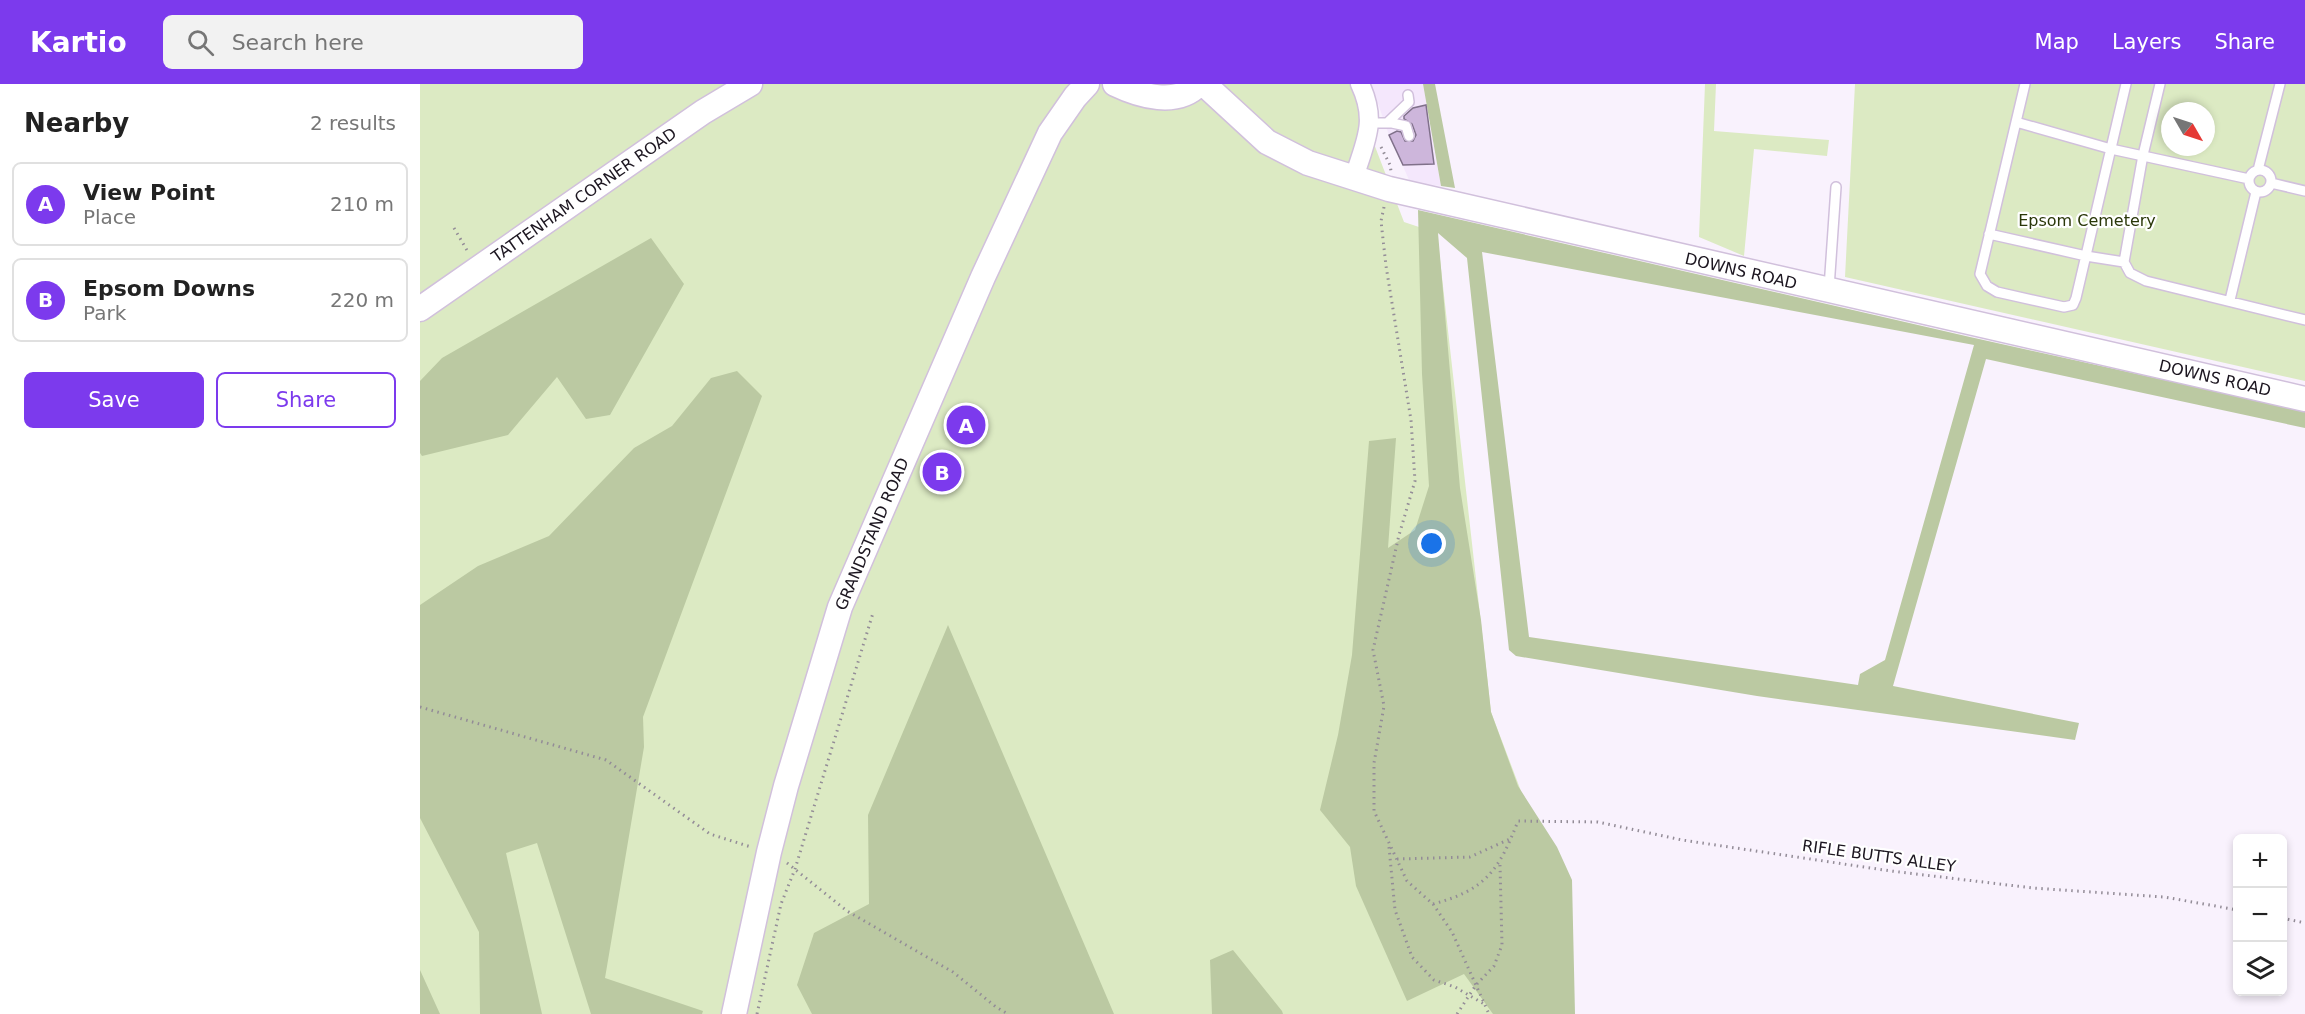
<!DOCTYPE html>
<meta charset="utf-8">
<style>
:root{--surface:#fff;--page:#f2f2f2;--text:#222;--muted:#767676;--line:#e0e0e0;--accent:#7c3aed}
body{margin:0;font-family:"DejaVu Sans",sans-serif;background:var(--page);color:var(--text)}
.controls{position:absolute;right:18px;bottom:18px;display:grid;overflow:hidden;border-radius:9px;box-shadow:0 3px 9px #0003}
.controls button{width:54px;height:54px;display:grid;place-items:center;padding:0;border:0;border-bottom:2px solid var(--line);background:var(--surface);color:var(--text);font:30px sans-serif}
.compass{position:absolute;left:1741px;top:18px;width:54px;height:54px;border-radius:50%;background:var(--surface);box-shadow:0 3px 9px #0003;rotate:129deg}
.you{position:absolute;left:1012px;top:460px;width:21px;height:21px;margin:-15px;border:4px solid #fff;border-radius:50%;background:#1a73e8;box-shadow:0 0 0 9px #1a73e833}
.badge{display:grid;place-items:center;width:39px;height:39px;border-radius:50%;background:var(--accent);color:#fff;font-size:20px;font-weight:700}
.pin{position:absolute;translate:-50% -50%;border:3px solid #fff;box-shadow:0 2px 6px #0006}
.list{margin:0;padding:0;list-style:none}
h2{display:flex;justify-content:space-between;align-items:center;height:78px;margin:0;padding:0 24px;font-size:26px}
h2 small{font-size:20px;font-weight:400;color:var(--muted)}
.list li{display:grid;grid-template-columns:39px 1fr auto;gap:18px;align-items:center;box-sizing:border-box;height:84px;margin:0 12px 12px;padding:0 12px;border:2px solid var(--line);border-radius:9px}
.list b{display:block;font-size:22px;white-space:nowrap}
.list p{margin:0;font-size:20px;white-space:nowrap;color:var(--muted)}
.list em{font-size:20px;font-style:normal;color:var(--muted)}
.actions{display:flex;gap:12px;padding:18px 24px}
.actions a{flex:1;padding:14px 0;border:2px solid var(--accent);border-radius:9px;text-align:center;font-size:21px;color:var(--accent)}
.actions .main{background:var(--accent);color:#fff}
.icon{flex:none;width:33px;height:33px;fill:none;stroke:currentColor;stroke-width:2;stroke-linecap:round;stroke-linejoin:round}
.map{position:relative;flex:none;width:1885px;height:930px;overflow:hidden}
header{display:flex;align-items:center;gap:36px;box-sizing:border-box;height:84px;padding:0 30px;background:var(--accent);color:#fff}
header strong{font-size:28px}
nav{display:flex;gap:33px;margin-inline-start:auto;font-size:21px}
.search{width:420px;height:54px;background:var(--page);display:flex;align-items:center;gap:15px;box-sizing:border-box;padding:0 21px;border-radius:9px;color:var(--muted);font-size:22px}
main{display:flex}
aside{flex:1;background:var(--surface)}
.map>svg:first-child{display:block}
.built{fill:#f4e7fc}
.green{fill:#dceac3;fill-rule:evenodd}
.forest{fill:#bbc9a2;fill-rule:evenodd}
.building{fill:#cdb6db;stroke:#80718a;stroke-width:1.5}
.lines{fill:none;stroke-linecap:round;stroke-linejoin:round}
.lane-casing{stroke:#d1c0dc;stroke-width:12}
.street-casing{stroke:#d1c0dc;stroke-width:21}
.secondary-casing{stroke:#d1c0dc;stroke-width:27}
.path{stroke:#938c97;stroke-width:3;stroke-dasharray:1.5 4.5;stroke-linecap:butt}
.lane{stroke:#fff;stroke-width:9}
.street{stroke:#fff;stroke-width:18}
.secondary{stroke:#fff;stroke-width:24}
.labels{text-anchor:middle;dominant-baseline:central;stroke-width:4.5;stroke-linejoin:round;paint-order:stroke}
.street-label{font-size:16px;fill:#1c1620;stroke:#fff}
.park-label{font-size:16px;fill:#2a3709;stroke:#fff}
</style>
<header>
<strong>Kartio</strong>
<div class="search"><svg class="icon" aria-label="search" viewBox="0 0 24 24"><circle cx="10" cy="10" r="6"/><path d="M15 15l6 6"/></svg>Search here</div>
<nav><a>Map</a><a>Layers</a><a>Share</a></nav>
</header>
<main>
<aside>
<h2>Nearby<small>2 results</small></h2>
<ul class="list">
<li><span class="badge">A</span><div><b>View Point</b><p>Place</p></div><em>210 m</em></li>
<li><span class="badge">B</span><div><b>Epsom Downs</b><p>Park</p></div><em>220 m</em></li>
</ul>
<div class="actions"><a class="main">Save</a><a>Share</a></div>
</aside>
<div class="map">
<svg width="1885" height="930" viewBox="0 0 1885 930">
<rect width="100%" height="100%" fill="#f9f2fd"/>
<path class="built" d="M951,0H1003L1021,102L990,98L969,51Z"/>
<path class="green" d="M0,0H931L984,138L1017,149L1071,628L1101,707L1132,930H0Z
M1285,0H1296L1294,47L1409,56L1407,72L1334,65L1324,172L1279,153Z
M1435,0H1885V297L1425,193ZM1750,27H1786V63H1750Z"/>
<path class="forest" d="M1003,0H1015L1035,104L1021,102Z
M998,126L1550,253L1885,327V344L1566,275L1473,602L1659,639L1655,656L1337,612L1096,572L1089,566L1047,174L1018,149L1040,404L1061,536L1071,628L1098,702L1137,763L1152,796L1155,930H1073L1044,890L987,917L936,802L930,763L900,726L918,651L932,571L949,357L976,354L968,464L995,446L1009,402L1002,290ZM1062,168L1554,261L1465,576L1440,590L1438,601L1109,553Z
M231,154L264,200L190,331L166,335L137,293L88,351L2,372L0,369V297L22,274Z
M317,287L342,312L223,633L224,663L185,894L283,927L282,930H171L117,759L86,769L122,930H60L59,848L0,734V521L58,482L129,452L214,364L252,342L291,294Z
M528,541L694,930H392L377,901L394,849L449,820L448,731Z
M813,866L862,927L863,930H792L790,876Z
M0,886L20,930H0Z"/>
<path class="building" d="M1006,21L1014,80L983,81L969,51L977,47L981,48L985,57H993L996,51L992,40L984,35V32L993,24Z"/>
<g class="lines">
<defs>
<path id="lane" d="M1605,0L1560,190L1567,202L1577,208L1644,223L1653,221L1656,214L1706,0
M1740,0L1723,71L1704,178L1710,189L1726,197L1885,236
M1596,38L1691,65L1829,95
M949,39H972L986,42L989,52
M967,39L989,18L988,11
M1829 97a11 11 0 1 1 22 0a11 11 0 1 1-22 0Z
M1838,86L1860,0
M1851,99L1885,107
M1569,150L1666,172L1704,178
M1409,204L1416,103
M1810,216L1836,108"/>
<path id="street" d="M934,94C945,57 958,38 940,0"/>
<path id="secondary" d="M695,0C720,12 757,23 779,0
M784,0L847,58L888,79L969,105L1885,315
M0,225L283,28L330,0
M314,930L349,768L366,702L420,523L563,193L630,49L655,13L667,0"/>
</defs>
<use href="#lane" class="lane-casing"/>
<use href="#street" class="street-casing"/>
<use href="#secondary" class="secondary-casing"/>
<path class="path" d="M961,63L970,81L971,87
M964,123L961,137L966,182L991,336L995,397L979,451L953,566L964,622L954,679V727L987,797L1013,820L1032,848L1069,930
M34,144L48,168
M0,623L186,676L290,750L331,763
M969,763L975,826L992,873L1014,896L1035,903L1064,920
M977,775L1050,773L1092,754
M367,779L427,827L533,888L576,923L588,930
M1013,820C1066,806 1079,786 1098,737L1178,738L1262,756L1471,787L1613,804L1744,813L1818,826
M1862,834L1885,839
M337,930L361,820L375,785L453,529
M1037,930L1056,901L1074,882L1082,861L1080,781"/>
<use href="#lane" class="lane"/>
<use href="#street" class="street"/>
<use href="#secondary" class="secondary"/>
</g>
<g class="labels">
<g class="street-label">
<text transform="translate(164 111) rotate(-35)">TATTENHAM CORNER ROAD</text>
<text transform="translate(1321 187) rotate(13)">DOWNS ROAD</text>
<text transform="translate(1795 294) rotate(13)">DOWNS ROAD</text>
<text transform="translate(452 450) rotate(-67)">GRANDSTAND ROAD</text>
<text transform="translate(1459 772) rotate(8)">RIFLE BUTTS ALLEY</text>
</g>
<g class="park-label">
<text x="1667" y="136">Epsom Cemetery</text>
</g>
</g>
</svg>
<div class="controls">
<button>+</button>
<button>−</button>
<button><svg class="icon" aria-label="layers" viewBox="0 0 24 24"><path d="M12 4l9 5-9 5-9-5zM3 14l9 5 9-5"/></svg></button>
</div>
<svg class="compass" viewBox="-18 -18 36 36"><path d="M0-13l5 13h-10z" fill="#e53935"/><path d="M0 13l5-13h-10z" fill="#767676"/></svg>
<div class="you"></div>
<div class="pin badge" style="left:546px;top:341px">A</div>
<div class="pin badge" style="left:522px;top:388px">B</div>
</div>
</main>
